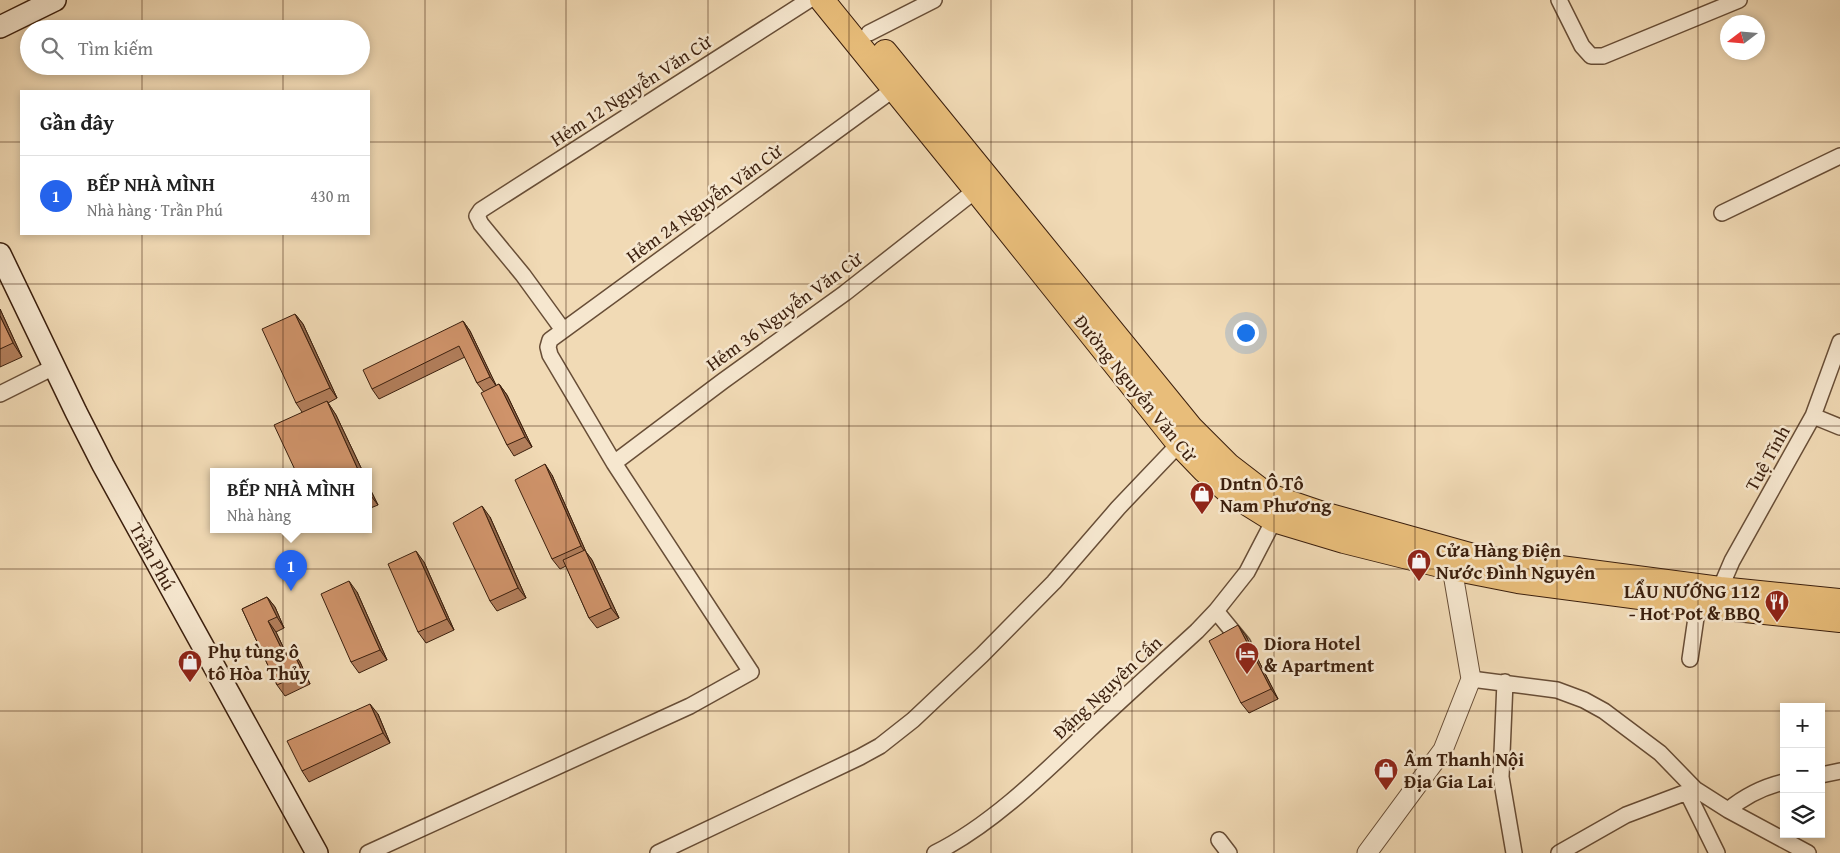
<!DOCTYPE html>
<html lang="vi">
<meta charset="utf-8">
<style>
:root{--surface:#fff;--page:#f6f6f6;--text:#222;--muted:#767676;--line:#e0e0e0;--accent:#2563eb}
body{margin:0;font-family:"Gentium Book Plus",serif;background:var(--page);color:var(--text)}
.controls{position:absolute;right:15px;bottom:15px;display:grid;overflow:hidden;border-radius:0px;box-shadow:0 2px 8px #0003}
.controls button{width:45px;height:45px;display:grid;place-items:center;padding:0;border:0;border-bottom:1px solid var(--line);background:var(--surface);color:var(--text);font:25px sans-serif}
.compass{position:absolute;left:1720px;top:15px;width:45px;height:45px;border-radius:50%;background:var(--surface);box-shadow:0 2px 8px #0003;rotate:254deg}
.you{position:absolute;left:1245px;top:332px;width:18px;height:18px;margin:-12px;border:4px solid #fff;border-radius:50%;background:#1a73e8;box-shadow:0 0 0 8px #1a73e833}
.badge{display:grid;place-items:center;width:32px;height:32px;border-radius:50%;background:var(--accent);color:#fff;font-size:16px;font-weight:700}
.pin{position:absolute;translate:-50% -41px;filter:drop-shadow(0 1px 2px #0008)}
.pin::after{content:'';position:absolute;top:26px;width:18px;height:15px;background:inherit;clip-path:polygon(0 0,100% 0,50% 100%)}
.popup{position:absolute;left:210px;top:468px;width:162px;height:65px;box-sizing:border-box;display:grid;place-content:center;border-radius:0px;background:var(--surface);filter:drop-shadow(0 1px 4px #0005);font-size:16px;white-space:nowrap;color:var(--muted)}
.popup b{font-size:19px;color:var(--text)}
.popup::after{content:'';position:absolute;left:50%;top:100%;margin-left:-10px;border:10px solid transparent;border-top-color:var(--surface)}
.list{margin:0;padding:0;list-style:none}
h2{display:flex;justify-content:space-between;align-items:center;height:65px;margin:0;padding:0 20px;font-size:21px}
h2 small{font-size:16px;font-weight:400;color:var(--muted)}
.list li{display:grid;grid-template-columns:32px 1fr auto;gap:15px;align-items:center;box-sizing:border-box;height:80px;padding:0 20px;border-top:1px solid var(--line)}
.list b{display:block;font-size:19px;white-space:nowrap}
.list p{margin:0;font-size:16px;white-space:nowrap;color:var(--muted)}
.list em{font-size:16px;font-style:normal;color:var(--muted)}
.icon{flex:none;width:28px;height:28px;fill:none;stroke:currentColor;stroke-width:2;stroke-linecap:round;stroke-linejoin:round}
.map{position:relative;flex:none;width:1840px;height:853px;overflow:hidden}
.search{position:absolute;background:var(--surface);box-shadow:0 2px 8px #0003;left:20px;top:20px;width:350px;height:55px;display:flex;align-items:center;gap:12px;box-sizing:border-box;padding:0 18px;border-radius:28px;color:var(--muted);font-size:19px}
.panel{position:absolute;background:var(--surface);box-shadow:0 2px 8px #0003;left:20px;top:90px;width:350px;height:145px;border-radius:0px}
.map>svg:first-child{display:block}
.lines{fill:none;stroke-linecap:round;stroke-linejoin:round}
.minor-casing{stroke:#684e37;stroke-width:18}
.tertiary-casing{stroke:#684e37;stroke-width:21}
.secondary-casing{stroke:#3b1f0d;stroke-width:24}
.primary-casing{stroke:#3b1f0d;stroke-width:26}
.minor{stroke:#f6e7cf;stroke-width:15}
.tertiary{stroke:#f6e7cf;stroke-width:19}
.secondary{stroke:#f6e7cf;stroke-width:21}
.primary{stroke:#e8bd7a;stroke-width:24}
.wall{fill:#b27e5b;stroke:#3b1f0d}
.shaded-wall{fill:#91674a;stroke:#3b1f0d}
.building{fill:#cf936a;stroke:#3b1f0d}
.grid{fill:none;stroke:#3b1f0d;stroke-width:1;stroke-opacity:0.55}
.labels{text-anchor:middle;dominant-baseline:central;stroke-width:5;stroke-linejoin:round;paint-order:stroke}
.street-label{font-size:19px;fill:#3b1f0d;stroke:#f6e7cf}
.poi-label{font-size:19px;font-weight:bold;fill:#3b1f0d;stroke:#f6e7cf;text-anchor:start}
</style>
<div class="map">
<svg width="1840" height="853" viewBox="0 0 1840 853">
<rect width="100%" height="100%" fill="#f1dab5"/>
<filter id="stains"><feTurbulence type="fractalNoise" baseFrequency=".004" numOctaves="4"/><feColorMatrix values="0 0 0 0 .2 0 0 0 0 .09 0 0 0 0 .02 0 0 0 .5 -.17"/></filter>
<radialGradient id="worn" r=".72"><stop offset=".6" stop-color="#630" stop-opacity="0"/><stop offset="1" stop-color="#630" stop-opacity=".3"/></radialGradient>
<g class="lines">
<defs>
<path id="minor" d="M1559,0L1582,46L1591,56H1603L1739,0
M869,33L934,0
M1722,213L1840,156
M563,330L523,275L481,224L477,216L481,210L809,0
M0,394L54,367
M1813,416L1840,427
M614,463L723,381L845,293L976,190
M1720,589L1732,561L1813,416L1840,342
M1216,611L1243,644
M1690,659L1698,604
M1471,679L1557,690L1584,700L1604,711L1660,753L1695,789L1728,810L1808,853
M1505,682L1501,777L1514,853
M1821,775L1840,771
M1687,792L1717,853
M1728,810C1745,796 1763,787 1784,782
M1219,840L1229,853
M368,853L690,706L751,672L614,463L550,355L548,347L550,340L894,89
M658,853L860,757L880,746L913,720L982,655L1054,582L1118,508L1179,444
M935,853C990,826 1043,774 1087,732C1123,698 1160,665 1197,631L1216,611L1247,572L1274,520
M1559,853L1626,815L1695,789"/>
<path id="tertiary" d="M1367,853L1443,750L1471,679L1452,568"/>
<path id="secondary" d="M0,27L55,0
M0,254L76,412L103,465L317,853"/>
<path id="primary" d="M822,0L976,190L1179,444L1204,470L1229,492L1274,520L1344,541L1452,568L1518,581L1716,607L1840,620
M885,52L1191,428L1228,465L1267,495L1323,514L1477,557L1720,589L1840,601"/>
</defs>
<use href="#minor" class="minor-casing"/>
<use href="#tertiary" class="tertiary-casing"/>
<use href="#secondary" class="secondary-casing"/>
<use href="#primary" class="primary-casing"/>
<use href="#minor" class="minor"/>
<use href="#tertiary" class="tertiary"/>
<use href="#secondary" class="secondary"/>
<use href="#primary" class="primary"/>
</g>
<path class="wall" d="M0,309L22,357L0,367Z
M295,314L303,324L337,398L328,403L336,415L363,472H296L302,412L296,403Z
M463,321L470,331L496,386L499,384L507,395L532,447L514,456L507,445L484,392L477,383L465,357L379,399L372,389Z
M552,475L586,552L592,560L619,618L597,628L589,618L566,566L560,569L552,559Z
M368,485L378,505L368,509Z
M490,517L526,598L497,611L490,601Z
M424,562L454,630L426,643L418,632Z
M357,592L387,660L359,673L351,662Z
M267,597L275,607L284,628L276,632L287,655L293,652L300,662L310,684L285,696L277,685L242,609Z
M1246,636L1278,699L1249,713L1241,703Z
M378,714L390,743L309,782L302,771Z"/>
<path class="shaded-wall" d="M0,309L22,357L13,343L0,316Z
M295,314L303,324L337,398L330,388Z
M463,321L470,331L497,387L490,377Z
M499,384L507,395L532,447L525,437Z
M327,401L336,415L363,472H359Z
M545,464L552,475L586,552L592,560L619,618L611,608L587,555L581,546Z
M368,485L378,505L368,492Z
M482,506L490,517L526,598L518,588Z
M416,551L424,562L454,630L447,619Z
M349,581L357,592L387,660L380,650Z
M267,597L275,607L284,628L277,617Z
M268,621L276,632L292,666L285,656Z
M1238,625L1246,636L1278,699L1271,689Z
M293,652L300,662L310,684L303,673Z
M370,704L378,714L390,743L383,733Z"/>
<path class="building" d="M295,314L330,388L296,403L262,329Z
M0,316L13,343L0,349Z
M463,321L490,377L477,383L459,346L372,389L363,370Z
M499,384L525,437L507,445L481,393Z
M327,401L359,472H296L274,425Z
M545,464L581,546L552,559L515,480Z
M482,506L518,588L490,601L453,523Z
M585,550L611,608L589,618L563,560Z
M416,551L447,619L418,632L388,564Z
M349,581L380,650L351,662L321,594Z
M267,597L277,617L268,621L285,656L293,652L303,673L277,685L242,609Z
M1238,625L1271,689L1241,703L1209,641Z
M370,704L383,733L302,771L287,741Z"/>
<path class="grid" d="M142,0V29M283,0V29M425,0V853M566,0V853M708,0V853M849,0V853M991,0V853M1132,0V853M1274,0V853M1415,0V853M1557,0V853M1698,0V853M142,66V91M283,66V91M0,142H21M369,142H1840M142,234V853M283,234V853M0,284H1840M0,426H1840M0,569H1840M0,711H1784M1821,711H1840"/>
<defs>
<symbol id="shop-pin" viewBox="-11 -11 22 30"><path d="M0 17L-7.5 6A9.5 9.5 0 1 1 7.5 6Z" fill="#8f2418" stroke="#f6e7cf"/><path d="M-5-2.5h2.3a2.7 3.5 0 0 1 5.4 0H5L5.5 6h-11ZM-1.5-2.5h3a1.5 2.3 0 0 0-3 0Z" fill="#fff"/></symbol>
<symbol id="restaurant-pin" viewBox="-11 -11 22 30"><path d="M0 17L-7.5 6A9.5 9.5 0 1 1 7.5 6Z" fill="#8f2418" stroke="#f6e7cf"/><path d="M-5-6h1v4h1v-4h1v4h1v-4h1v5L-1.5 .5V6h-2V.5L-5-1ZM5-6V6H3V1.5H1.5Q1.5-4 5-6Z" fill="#fff"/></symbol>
<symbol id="hotel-pin" viewBox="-11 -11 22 30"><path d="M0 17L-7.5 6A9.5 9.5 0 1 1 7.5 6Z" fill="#8f2418" stroke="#f6e7cf"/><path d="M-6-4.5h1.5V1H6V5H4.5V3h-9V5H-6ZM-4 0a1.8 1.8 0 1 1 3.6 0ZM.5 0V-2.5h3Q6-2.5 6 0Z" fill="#fff"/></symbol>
</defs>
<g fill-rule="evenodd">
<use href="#shop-pin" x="1188" y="480" width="28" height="38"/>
<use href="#shop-pin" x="1405" y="547" width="28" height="38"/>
<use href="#restaurant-pin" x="1763" y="588" width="28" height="38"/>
<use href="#hotel-pin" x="1233" y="640" width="28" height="38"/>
<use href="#shop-pin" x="176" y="648" width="28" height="38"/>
<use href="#shop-pin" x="1372" y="756" width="28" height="38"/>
</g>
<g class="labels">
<g class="street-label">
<text transform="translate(631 90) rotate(-33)">Hẻm 12 Nguyễn Văn Cừ</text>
<text transform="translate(704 203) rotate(-36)">Hẻm 24 Nguyễn Văn Cừ</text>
<text transform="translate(784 311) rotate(-36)">Hẻm 36 Nguyễn Văn Cừ</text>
<text transform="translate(1136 388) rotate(51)">Đường Nguyễn Văn Cừ</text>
<text transform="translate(1767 458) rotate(-61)">Tuệ Tĩnh</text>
<text transform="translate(153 556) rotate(61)">Trần Phú</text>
<text transform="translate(1107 687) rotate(-43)">Đặng Nguyên Cẩn</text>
</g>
<g class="poi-label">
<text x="1220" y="483">Dntn Ô Tô<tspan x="1220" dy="22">Nam Phương</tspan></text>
<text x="1436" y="550">Cửa Hàng Điện<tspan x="1436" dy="22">Nước Đình Nguyên</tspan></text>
<text x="1760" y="591" text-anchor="end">LẨU NƯỚNG 112<tspan x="1760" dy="22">- Hot Pot &amp; BBQ</tspan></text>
<text x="1264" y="643">Diora Hotel<tspan x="1264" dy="22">&amp; Apartment</tspan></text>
<text x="208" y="651">Phụ tùng ô<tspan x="208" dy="22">tô Hòa Thủy</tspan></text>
<text x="1404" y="759">Âm Thanh Nội<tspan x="1404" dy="22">Địa Gia Lai</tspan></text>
</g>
</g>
<rect width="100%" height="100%" filter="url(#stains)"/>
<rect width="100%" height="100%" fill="url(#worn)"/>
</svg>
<div class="controls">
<button>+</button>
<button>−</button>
<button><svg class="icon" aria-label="layers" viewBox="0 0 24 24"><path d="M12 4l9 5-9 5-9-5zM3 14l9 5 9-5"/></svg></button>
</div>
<svg class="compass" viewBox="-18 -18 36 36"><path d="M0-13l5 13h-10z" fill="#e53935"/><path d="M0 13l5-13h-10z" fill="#767676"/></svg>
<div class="you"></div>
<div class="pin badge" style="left:291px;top:591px">1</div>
<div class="popup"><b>BẾP NHÀ MÌNH</b>Nhà hàng</div>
<div class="search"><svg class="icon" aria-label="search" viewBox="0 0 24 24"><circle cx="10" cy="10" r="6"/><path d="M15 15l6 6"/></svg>Tìm kiếm</div>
<section class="panel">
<h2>Gần đây<small></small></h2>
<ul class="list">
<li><span class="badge">1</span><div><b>BẾP NHÀ MÌNH</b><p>Nhà hàng · Trần Phú</p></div><em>430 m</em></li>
</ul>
</section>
</div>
